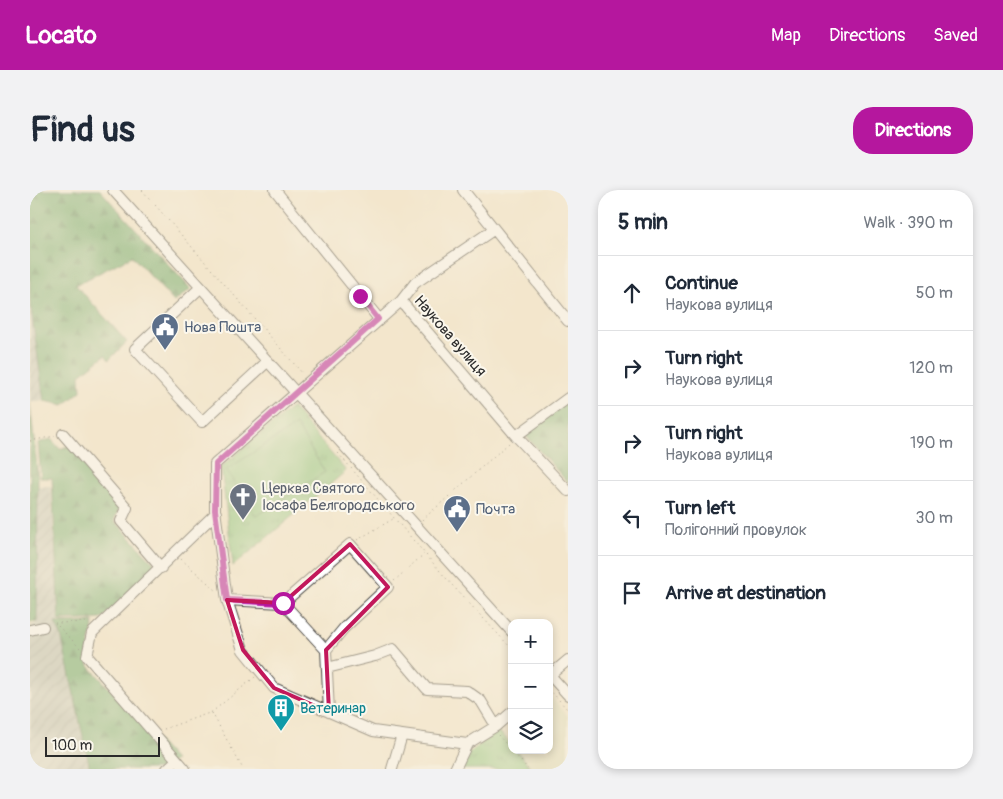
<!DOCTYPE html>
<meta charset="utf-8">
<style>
:root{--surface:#fff;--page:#f2f2f3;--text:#1f2937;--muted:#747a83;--line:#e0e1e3;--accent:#b5179e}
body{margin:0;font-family:Pangolin,sans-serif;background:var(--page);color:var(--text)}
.controls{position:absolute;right:15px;bottom:15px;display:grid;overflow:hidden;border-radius:10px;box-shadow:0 2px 8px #0003}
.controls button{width:45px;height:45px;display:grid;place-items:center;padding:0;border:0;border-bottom:1px solid var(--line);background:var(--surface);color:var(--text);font:25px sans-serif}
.scale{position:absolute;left:15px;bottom:12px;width:115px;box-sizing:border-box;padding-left:5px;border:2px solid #2b2b2b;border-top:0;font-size:14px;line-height:18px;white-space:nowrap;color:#2b2b2b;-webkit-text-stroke:4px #fbf7ec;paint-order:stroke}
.stop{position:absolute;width:15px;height:15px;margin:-11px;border:4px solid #b5179e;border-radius:50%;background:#fff}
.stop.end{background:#b5179e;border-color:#fff;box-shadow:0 1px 5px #0008}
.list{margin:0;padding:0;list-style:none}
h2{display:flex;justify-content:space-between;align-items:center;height:65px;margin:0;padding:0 20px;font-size:21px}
h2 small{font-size:16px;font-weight:400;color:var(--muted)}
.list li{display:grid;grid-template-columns:32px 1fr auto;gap:15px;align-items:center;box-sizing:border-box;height:75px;padding:0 20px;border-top:1px solid var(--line)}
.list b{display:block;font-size:19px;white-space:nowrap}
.list p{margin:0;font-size:16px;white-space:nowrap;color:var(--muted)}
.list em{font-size:16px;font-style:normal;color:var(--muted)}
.icon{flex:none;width:28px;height:28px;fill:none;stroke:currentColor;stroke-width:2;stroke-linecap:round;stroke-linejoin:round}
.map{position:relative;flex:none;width:538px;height:579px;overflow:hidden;border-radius:20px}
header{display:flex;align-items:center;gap:30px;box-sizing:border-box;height:70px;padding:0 25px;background:var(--accent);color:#fff}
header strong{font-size:24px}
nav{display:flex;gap:28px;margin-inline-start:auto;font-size:18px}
.intro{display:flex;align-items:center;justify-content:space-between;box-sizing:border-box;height:120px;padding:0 30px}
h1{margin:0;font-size:35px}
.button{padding:12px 22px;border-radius:20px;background:var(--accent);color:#fff;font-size:18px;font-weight:700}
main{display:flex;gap:30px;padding:0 30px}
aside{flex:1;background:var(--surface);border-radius:20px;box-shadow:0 2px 8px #0003}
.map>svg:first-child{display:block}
.built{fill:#ddb}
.industrial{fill:url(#industrial-furrows)}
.grass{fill:url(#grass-tufts);stroke:#597854}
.forest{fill:url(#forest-firs);stroke:#4c6a4c}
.pitch{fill:#87c57c;stroke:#597854}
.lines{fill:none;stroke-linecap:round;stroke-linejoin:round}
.minor-casing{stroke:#494743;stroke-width:12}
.path{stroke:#494743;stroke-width:1;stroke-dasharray:1 4;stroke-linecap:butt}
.minor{stroke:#fff;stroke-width:10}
.route{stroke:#b5179e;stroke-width:6}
.marked{fill:none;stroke:#c2185b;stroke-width:4;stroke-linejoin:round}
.labels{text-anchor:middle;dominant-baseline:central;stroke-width:4;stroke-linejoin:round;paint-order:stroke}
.service-label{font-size:15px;fill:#4e5e75;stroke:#fbf7ec;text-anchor:start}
.street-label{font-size:15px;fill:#2b2b2b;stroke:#fbf7ec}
.worship-label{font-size:15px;fill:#5b616d;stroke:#fbf7ec;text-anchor:start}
.culture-label{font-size:15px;fill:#0d838f;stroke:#fbf7ec;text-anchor:start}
</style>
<header>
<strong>Locato</strong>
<nav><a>Map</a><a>Directions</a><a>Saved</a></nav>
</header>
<div class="intro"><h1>Find us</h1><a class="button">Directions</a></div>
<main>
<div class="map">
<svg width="538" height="579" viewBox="0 0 538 579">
<defs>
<pattern id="industrial-furrows" width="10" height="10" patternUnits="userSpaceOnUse" patternTransform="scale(1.25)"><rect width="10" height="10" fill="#c2c6b9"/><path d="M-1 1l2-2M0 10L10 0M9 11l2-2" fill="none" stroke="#a7aa9f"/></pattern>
<pattern id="grass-tufts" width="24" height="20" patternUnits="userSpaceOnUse" patternTransform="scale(1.25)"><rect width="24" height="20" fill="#87c57c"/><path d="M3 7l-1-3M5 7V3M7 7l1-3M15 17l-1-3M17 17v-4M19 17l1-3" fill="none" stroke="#6fa066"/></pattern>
<pattern id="forest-firs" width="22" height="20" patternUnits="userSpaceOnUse" patternTransform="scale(1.25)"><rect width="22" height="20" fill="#6daa6c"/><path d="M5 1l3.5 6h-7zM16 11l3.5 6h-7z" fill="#5a8b59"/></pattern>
</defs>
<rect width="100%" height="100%" fill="#fbf7ec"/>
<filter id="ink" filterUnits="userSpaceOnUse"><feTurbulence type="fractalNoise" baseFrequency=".02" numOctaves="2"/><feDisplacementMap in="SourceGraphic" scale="10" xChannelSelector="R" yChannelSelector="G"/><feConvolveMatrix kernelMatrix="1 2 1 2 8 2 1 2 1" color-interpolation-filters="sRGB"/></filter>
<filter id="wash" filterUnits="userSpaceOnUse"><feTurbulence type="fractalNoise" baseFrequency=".0096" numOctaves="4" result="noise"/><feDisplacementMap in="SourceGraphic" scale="20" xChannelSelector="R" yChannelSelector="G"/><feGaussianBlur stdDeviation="1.12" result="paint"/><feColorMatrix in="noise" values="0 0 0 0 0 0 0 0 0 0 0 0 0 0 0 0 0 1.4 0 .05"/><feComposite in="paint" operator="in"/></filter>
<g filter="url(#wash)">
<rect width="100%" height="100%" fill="#f3e6cc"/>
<path class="built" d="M519,505L538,526V579H502L486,560H519Z"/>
<path class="industrial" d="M0,111L14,211L0,212Z
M21,296L29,437L59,579H0V436L7,433L0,297Z"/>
<path class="grass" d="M262,217L316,281L203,376L191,277Z
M468,540L482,555V560H486L502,579H427L436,566Z"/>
<path class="forest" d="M0,0H70L161,99L144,112L102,66L46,95L97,152L79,170L75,165L50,185L51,201L34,215L14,211L0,111Z
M538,211V293L494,244Z
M0,212L8,287L7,432L0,433Z
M21,249L30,259L39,255L90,317L84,330L127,376L72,429L29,431L22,288H11L8,253Z
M64,432L57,466L59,476L145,570L134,579H60L31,445L25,433Z"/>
<path class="pitch" d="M266,235L295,282L226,326L196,280Z"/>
</g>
<g filter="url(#ink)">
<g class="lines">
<defs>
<path id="minor" d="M83,0L482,442
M245,0L349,129
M433,0L538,131
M170,98L105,159L172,232L238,171
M371,111L385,93L463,40
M33,244L97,318L91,331L131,378
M486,246L538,208
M197,410L253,413L296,460
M253,413L320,354L358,397L314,438L296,460L299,522
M0,440L13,437
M297,478L345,466L363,459L397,499L437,501L451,511L466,536
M519,484L538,505
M519,486L538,470
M482,522L466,536L437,554L343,541L244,498L213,460L197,410L185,320V274L371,111L486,246L538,301
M137,579L147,570
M155,579L57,466L62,443L186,323
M362,579L372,545
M425,579L437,554"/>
</defs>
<use href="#minor" class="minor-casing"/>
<path class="path" d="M112,0L273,184
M0,251L25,246
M308,263L422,395L482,459
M392,330L479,253
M327,350L363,329
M151,369L187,401
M364,391L394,364
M50,458L25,433L59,432
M519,499L538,520
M182,523L213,579
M134,539L182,522L225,487
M468,545L498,579"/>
<use href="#minor" class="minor"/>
</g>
</g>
<g class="lines" filter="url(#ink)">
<path class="route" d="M253,413L197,410L185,320L186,274L348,129L330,106"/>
</g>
<path d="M0 0H538V579H0ZM320,354L358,397L296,460L299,522L244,498L213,460L197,410L253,413Z" fill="#f3e6cc" fill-opacity=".55" fill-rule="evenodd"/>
<path class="marked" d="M320,354L358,397L296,460L299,522L244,498L213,460L197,410L253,413Z"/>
<defs>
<symbol id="civic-pin" viewBox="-11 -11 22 30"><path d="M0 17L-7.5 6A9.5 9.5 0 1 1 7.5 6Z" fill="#5c6f8a" stroke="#fbf7ec"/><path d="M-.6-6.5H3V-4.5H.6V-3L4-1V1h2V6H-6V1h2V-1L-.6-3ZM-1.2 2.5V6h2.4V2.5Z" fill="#fff"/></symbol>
<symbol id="church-pin" viewBox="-11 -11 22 30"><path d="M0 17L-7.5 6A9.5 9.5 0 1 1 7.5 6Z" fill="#6b7280" stroke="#fbf7ec"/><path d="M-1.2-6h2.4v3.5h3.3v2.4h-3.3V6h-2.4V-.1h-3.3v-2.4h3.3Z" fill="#fff"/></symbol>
<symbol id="building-pin" viewBox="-11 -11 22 30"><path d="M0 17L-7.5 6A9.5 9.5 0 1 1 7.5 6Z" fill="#0f9aa8" stroke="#fbf7ec"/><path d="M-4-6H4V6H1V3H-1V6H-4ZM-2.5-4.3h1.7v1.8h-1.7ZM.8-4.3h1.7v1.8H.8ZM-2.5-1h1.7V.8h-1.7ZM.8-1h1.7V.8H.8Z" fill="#fff"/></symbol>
</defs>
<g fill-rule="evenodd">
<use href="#civic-pin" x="119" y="121" width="32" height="43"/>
<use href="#church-pin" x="197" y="291" width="32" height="43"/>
<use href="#civic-pin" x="411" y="303" width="32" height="43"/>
<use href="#building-pin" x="235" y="502" width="32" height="43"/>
</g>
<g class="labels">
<g class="service-label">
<text x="154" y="137">Нова Пошта</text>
<text x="446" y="319">Почта</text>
</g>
<g class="street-label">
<text transform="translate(420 146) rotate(49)">Наукова вулиця</text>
</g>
<g class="worship-label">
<text x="232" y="298">Церква Святого<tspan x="232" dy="17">Іосафа Белгородського</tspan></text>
</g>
<g class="culture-label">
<text x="270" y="518">Ветеринар</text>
</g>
</g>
</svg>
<div class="controls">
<button>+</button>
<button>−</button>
<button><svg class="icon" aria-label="layers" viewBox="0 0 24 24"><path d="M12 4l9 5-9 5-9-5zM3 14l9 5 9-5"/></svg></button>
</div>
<div class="scale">100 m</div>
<div class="stop" style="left:253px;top:413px"></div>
<div class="stop end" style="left:330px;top:106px"></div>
</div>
<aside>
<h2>5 min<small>Walk · 390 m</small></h2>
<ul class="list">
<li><svg class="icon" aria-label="ahead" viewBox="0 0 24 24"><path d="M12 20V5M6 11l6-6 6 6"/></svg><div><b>Continue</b><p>Наукова вулиця</p></div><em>50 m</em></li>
<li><svg class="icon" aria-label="right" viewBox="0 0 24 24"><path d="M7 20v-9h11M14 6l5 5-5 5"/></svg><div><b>Turn right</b><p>Наукова вулиця</p></div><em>120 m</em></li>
<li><svg class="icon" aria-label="right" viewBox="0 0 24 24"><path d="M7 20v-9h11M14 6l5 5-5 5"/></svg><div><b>Turn right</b><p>Наукова вулиця</p></div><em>190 m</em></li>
<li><svg class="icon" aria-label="left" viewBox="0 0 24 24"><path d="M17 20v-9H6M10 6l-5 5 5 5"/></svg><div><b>Turn left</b><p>Полігонний провулок</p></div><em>30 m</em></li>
<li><svg class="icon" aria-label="arrive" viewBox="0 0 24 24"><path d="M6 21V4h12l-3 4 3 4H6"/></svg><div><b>Arrive at destination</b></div></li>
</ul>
</aside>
</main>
